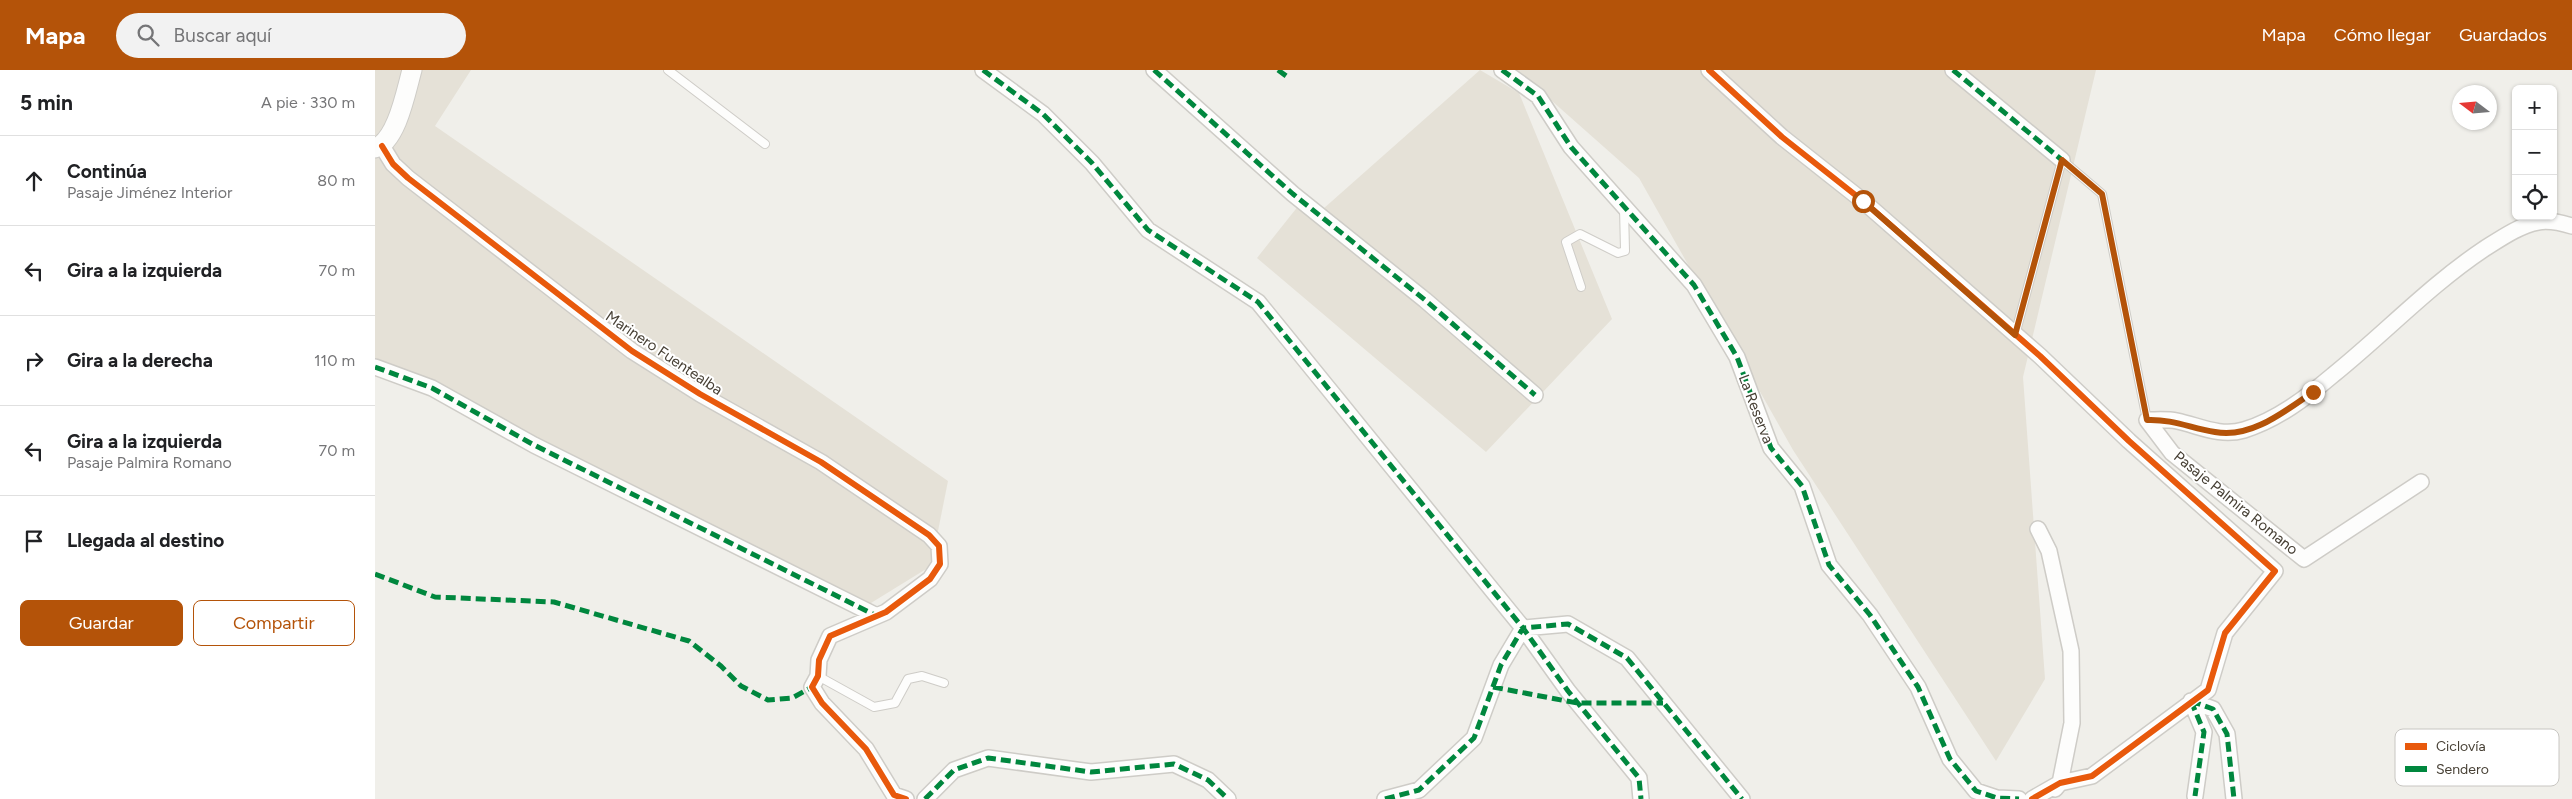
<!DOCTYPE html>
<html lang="es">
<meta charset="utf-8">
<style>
:root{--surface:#fff;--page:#f2f2f2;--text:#202124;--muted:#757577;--line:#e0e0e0;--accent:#b45309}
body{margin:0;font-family:Figtree,sans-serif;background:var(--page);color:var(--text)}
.controls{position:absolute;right:15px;top:15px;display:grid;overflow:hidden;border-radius:8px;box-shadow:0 1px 4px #0004}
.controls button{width:45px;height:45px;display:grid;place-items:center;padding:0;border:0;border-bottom:1px solid var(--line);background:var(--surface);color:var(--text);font:25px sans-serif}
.compass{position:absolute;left:2077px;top:15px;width:45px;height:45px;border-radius:50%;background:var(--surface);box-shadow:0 1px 4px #0004;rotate:286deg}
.stop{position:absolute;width:15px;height:15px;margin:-11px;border:4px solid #b45309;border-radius:50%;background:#fff}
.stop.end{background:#b45309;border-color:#fff;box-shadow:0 1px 5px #0008}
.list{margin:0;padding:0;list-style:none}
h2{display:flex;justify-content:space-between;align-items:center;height:65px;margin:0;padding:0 20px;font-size:21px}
h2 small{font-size:16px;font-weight:400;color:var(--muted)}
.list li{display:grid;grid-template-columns:32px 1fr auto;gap:15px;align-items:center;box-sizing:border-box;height:90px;padding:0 20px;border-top:1px solid var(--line)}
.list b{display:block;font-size:19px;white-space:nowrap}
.list p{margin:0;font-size:16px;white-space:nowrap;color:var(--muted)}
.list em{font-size:16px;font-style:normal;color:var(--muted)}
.actions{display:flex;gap:10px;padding:15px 20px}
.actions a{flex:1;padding:11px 0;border:1px solid var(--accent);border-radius:8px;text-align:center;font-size:18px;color:var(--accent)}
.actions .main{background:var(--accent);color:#fff}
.icon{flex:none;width:28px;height:28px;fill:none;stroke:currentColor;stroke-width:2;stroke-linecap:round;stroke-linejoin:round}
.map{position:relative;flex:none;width:2197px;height:729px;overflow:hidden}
header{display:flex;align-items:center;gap:30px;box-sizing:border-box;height:70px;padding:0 25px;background:var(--accent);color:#fff}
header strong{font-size:24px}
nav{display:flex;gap:28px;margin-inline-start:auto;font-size:18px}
.search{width:350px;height:45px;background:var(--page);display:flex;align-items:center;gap:12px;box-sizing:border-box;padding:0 18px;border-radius:28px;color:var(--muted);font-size:19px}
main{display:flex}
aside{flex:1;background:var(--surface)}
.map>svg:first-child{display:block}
.residential{fill:#e5e1d7}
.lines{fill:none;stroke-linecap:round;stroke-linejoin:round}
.service-casing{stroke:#ceccc7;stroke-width:10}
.minor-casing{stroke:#ceccc7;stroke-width:18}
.tertiary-casing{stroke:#ceccc7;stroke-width:21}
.service{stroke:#fdfdfc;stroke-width:8}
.minor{stroke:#fdfdfc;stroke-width:15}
.tertiary{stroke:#fdfdfc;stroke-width:19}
.quiet{stroke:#00873e;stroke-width:5;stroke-dasharray:10 5;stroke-linecap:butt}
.cycleway-casing{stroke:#fff;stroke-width:9}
.cycleway{stroke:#e8590c;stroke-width:6}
.route{stroke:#b45309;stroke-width:6}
.labels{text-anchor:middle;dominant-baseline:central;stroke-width:4;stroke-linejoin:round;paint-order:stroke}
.street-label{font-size:15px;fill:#474035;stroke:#fff}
.key{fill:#fff;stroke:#c8c6c2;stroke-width:1}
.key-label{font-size:14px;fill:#474035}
</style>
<header>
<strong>Mapa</strong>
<div class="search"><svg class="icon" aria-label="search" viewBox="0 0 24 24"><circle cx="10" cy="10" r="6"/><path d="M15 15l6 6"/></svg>Buscar aquí</div>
<nav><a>Mapa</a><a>Cómo llegar</a><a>Guardados</a></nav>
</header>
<main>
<aside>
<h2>5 min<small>A pie · 330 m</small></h2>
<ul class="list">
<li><svg class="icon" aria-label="ahead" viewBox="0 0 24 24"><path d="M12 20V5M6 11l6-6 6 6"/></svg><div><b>Continúa</b><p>Pasaje Jiménez Interior</p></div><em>80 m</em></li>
<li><svg class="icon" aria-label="left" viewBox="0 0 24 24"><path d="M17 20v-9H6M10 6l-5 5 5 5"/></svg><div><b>Gira a la izquierda</b></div><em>70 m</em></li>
<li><svg class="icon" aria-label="right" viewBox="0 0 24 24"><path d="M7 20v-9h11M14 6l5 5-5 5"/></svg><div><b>Gira a la derecha</b></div><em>110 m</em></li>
<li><svg class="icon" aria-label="left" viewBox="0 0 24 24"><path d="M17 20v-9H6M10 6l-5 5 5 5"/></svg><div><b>Gira a la izquierda</b><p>Pasaje Palmira Romano</p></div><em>70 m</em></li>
<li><svg class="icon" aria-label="arrive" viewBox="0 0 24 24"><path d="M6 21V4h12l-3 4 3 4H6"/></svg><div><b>Llegada al destino</b></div></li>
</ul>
<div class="actions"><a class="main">Guardar</a><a>Compartir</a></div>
</aside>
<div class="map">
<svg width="2197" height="729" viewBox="0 0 2197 729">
<rect width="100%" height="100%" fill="#f0efea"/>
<path class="residential" d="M0,0H96L60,56L573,411L556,496L483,541L69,317L0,295Z
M1105,0L1144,23L1237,249L1111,382L882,188L932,125L948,139Z
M1142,0H1721L1648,307L1670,609L1621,691L1418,380L1264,108Z"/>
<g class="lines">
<defs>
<path id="service" d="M293,0L390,74
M1206,217L1191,172L1205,164L1243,183L1250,181L1249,138
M1640,265L1687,90L1727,124L1772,350
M443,606L499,637L520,633L533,609L547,606L569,613"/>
<path id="minor" d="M608,0L668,44L717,93L773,160L883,232L1148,558L1193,621L1264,708L1266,729
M779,0L918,124L1050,230L1160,325
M1127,0L1163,26L1196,77L1319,215L1362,287L1396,378L1427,416L1454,495L1495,545L1543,617L1575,689L1601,721L1622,728L1644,729
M1334,0L1407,67L1488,131L1665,286L1754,371L1900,501L1850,563L1833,620L1717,706L1685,713L1657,729
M1578,0L1687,90
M7,76L18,94L33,108L257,281L325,324L446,392L554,465L564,476L565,494L555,509L511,542L455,566L444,590L443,606L437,617L447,633L491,679L519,725L531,729
M0,297L57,318L159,375L502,546
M2046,412L1929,489L1797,383L1772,350C1782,350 1792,349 1802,351C1825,356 1845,367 1869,360C1902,350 1932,327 1958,305C2009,264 2055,215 2109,179C2125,169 2145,155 2163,152C2174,150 2187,153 2197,156
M1663,459L1674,481L1696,581L1697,653L1685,713L1680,719
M1816,631L1838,639L1852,664L1859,729
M1816,631L1829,662L1820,726
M550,729L579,700L613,688L716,702L799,694L833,710L853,729
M1010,729L1044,720L1099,668L1126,595L1148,558L1193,554L1252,588L1367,729"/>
<path id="tertiary" d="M0,78C22,71 31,21 37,0"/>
</defs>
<use href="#service" class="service-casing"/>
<use href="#minor" class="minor-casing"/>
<use href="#tertiary" class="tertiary-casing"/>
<use href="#service" class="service"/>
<use href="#minor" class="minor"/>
<use href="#tertiary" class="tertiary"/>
<path class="quiet" d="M608,0L668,44L717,93L773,160L883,232L1148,558L1193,621L1264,708L1266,729
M779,0L918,124L1050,230L1160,325
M903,0L914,8
M1127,0L1163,26L1196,77L1319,215L1362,287L1396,378L1427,416L1454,495L1495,545L1543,617L1575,689L1601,721L1622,728L1644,729
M1578,0L1687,90
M0,297L57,318L159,375L502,546
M0,504L60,527L179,532L314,571L346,596L366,616L393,630L417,628L437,617
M1118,617L1202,633H1288
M1816,631L1838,639L1852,664L1859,729
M1816,631L1829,662L1820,726
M550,729L579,700L613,688L716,702L799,694L833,710L853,729
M1010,729L1044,720L1099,668L1126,595L1148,558L1193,554L1252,588L1367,729"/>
<defs>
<path id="cycleway" d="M1334,0L1407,67L1488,131L1665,286L1754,371L1900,501L1850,563L1833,620L1717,706L1685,713L1657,729
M7,76L18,94L33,108L257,281L325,324L446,392L554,465L564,476L565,494L555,509L511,542L455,566L444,590L443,606L437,617L447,633L491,679L519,725L531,729"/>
</defs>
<use href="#cycleway" class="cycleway-casing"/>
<use href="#cycleway" class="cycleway"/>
</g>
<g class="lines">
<path class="route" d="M1488,131L1640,265L1687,90L1727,124L1772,350C1798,349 1815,358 1840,362C1876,369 1910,341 1938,322"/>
</g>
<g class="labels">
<g class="street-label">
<text transform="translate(289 283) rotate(34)">Marinero Fuentealba</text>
<text transform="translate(1381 339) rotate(69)">La Reserva</text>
<text transform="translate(1861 433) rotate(39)">Pasaje Palmira Romano</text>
</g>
</g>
<rect x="2020" y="659" width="164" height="57" rx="8" class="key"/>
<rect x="2030" y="673" width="22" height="7" fill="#e8590c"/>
<rect x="2030" y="696" width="22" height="6" fill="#00873e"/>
<g class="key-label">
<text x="2061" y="681">Ciclovía</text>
<text x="2061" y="704">Sendero</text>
</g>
</svg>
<div class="controls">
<button>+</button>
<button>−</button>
<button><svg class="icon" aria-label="locate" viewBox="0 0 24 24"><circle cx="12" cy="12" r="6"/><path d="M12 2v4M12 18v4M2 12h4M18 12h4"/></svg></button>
</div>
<svg class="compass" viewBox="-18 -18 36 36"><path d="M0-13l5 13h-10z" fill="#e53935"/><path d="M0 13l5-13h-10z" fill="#757577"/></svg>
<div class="stop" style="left:1488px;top:131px"></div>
<div class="stop end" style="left:1938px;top:322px"></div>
</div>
</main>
